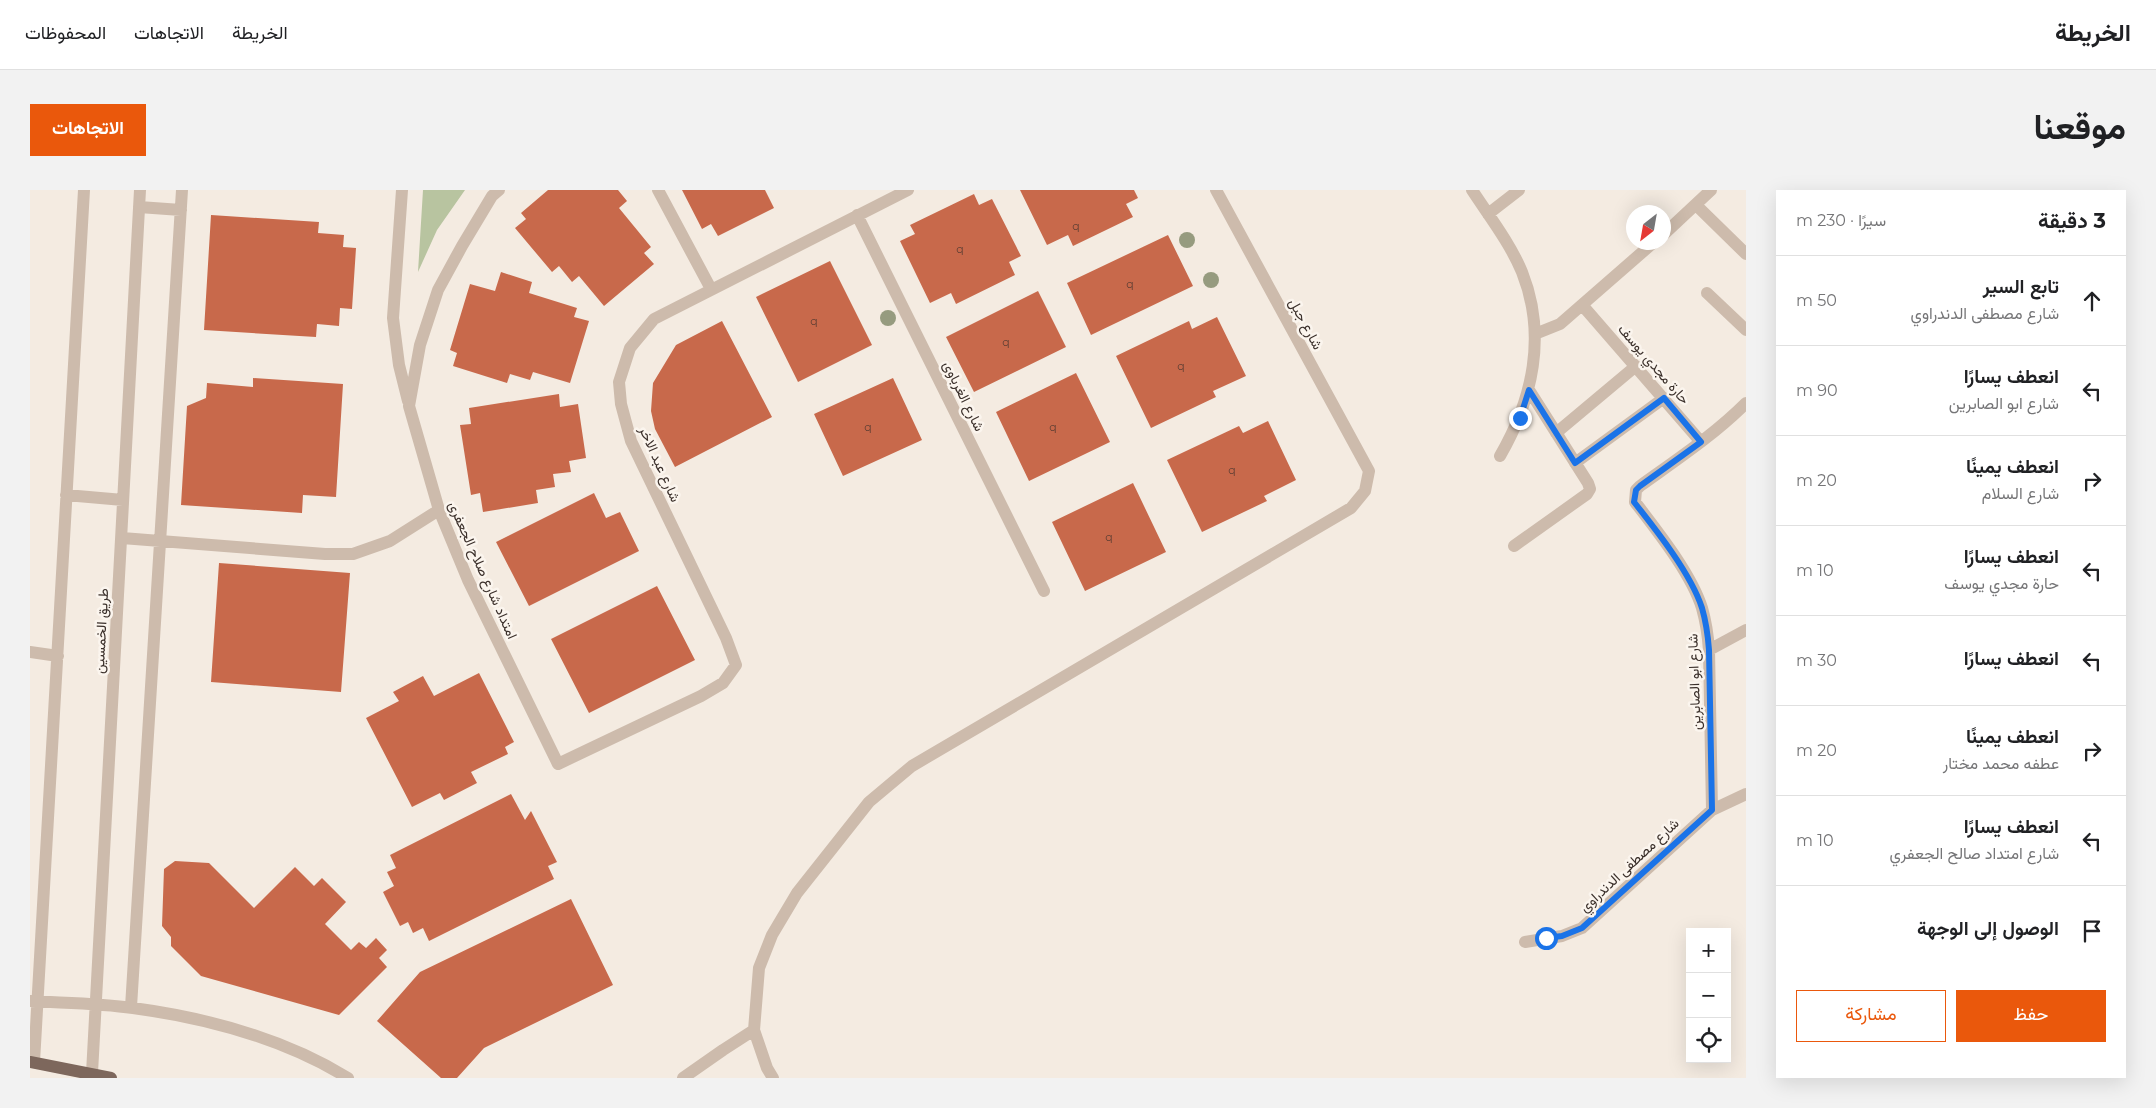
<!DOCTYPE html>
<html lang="ar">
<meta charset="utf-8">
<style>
:root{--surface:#fff;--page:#f2f2f2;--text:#202124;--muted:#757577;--line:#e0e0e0;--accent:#ea580c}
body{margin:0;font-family:Montserrat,Vazirmatn,sans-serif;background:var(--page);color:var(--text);direction:rtl}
.controls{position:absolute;right:15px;bottom:15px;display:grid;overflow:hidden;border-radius:0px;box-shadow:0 5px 20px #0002}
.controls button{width:45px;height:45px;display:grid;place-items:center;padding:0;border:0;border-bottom:1px solid var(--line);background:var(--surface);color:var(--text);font:25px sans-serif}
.compass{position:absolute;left:1596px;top:15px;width:45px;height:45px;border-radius:50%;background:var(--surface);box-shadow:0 5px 20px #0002;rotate:211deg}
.stop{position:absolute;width:15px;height:15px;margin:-11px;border:4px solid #1a73e8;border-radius:50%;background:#fff}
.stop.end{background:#1a73e8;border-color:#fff;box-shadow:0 1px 5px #0008}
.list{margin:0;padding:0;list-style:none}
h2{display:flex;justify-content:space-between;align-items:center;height:65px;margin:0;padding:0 20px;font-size:21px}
h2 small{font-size:16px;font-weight:400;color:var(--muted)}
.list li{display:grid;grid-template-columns:32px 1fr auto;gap:15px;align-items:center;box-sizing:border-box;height:90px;padding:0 20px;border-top:1px solid var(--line)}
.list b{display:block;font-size:19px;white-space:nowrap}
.list p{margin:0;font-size:16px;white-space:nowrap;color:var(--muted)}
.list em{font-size:16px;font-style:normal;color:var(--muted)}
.actions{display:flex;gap:10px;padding:15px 20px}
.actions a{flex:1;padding:11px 0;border:1px solid var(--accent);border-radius:0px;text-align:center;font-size:18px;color:var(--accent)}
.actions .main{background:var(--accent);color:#fff}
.icon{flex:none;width:28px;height:28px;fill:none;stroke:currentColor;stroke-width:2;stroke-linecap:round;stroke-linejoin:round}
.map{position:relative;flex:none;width:1716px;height:888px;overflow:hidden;direction:ltr;border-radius:0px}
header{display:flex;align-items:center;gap:30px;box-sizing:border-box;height:70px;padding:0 25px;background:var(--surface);border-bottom:1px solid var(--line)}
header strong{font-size:24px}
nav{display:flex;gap:28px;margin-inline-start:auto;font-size:18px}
.intro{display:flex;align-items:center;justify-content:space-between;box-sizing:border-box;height:120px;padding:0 30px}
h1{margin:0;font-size:35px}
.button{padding:12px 22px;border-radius:0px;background:var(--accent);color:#fff;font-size:18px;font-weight:700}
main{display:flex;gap:30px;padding:0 30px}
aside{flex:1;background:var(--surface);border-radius:0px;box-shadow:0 5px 20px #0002}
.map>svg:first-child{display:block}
.green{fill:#b8c4a0}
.building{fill:#c8694b}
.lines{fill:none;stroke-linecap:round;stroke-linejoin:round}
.street{stroke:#cdbbac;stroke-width:12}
.primary{stroke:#7d675c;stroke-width:12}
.tree{fill:#969b7f}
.route{stroke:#1a73e8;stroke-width:6}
.labels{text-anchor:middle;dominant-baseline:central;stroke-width:5;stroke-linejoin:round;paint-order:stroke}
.number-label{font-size:11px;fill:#5e3e33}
.street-label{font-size:14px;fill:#3b302b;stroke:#fbf5ee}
</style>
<header>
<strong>الخريطة</strong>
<nav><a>الخريطة</a><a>الاتجاهات</a><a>المحفوظات</a></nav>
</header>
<div class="intro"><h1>موقعنا</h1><a class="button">الاتجاهات</a></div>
<main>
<aside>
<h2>3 دقيقة<small>سيرًا · 230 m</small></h2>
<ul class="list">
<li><svg class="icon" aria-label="ahead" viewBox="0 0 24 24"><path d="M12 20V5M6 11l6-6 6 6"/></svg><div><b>تابع السير</b><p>شارع مصطفى الدندراوي</p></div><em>50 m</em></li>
<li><svg class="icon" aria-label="left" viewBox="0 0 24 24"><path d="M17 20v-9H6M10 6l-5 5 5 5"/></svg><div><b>انعطف يسارًا</b><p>شارع ابو الصابرين</p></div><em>90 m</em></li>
<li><svg class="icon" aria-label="right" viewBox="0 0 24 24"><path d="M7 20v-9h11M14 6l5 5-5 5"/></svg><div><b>انعطف يمينًا</b><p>شارع السلام</p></div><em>20 m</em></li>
<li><svg class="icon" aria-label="left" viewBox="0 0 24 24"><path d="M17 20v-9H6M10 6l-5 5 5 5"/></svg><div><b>انعطف يسارًا</b><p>حارة مجدي يوسف</p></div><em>10 m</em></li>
<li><svg class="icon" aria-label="left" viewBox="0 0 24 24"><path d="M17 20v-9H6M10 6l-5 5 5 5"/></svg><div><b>انعطف يسارًا</b></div><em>30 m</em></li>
<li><svg class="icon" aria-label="right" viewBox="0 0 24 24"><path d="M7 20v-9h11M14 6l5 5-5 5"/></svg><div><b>انعطف يمينًا</b><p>عطفه محمد مختار</p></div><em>20 m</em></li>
<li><svg class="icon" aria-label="left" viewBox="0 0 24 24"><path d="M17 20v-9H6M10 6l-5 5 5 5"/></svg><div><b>انعطف يسارًا</b><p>شارع امتداد صالح الجعفري</p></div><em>10 m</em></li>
<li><svg class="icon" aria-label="arrive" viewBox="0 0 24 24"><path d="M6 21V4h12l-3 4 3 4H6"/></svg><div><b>الوصول إلى الوجهة</b></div></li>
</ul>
<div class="actions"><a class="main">حفظ</a><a>مشاركة</a></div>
</aside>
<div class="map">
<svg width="1716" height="888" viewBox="0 0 1716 888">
<rect width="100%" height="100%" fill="#f4ebe1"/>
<path class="green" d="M393,0H435L407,40L388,82Z"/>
<path class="building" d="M518,0H588L597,11L589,18L621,57L614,63L624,74L574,116L549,86L542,92L529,76L522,82L485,38L496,29L491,23Z
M652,0H735L744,18L688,46L681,34L672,39Z
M990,0H1104L1108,8L1096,14L1103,27L1043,56L1038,45L1017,55Z
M944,4L949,15L962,9L991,66L979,72L985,85L926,114L921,103L900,113L870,51L885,44L880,35Z
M181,25L289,32L288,43L314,45L313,57L326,58L322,119L310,118L309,136L287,134L286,147L174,140Z
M1138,45L1163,96L1061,145L1037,93Z
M800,71L842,155L768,192L726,107Z
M471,82L502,92L499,103L547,118L544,127L559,131L540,193L503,182L500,190L480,184L477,193L423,176L427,163L420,160L440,94L465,101Z
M1008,101L1036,157L944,202L916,147Z
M1187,127L1216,186L1183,201L1186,207L1121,238L1086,166L1159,131L1162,139Z
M692,131L742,227L645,277L625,239L621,221L623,193L646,155Z
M1046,183L1080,252L999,291L966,222Z
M223,188L313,194L306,307L273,305L272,323L151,315L157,216L176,208L177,193L223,197Z
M863,188L892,250L813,286L784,224Z
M529,204L530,217L548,214L556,268L539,271L541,282L523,284L525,297L506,300L508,313L453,322L450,303L441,305L430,235L441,234L439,218Z
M1238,231L1266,290L1234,306L1237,311L1172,342L1137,270L1209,236L1213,243Z
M1103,293L1136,362L1055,401L1022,332Z
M564,303L576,328L590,322L609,361L499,416L466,352Z
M189,373L320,383L311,502L181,492Z
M627,396L665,470L559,523L521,449Z
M449,483L484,552L475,557L478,564L441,582L447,593L414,610L410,603L382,617L336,528L369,511L363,502L393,486L404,506Z
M481,604L495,630L501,621L527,672L518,676L524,689L399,751L393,738L383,743L378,732L370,736L353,702L364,696L357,682L366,678L360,665Z
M145,671L179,673L224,718L265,677L284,696L292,688L316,712L295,734L321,760L329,752L336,758L346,748L357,760L349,768L357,777L309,825L171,786L141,756V747L132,736L134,679Z
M541,709L583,795L454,858L427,888H411L347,831L390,782Z"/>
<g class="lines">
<path class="street" d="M372,0L363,128L369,175L378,211
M469,0L462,6L432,56L408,100L390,155L379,216L409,320L438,390L528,574L671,506L693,493L706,475L696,448L601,251L591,214L589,192L600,158L624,129L878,0
M628,0L681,99
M1442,0C1459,26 1480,53 1492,82C1517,145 1503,209 1470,266
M1666,15L1716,64
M109,17L151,20
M1458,24L1489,0
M827,25L1014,401
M1634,44L1681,0
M1677,103L1716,140
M1553,116L1671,252
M1505,144L1530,134L1624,52
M1526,243L1606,176
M1545,273L1634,208
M36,305L93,310
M92,348L295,364H323L360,351L409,320
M1484,356L1557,304L1560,299L1558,293L1499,200
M1679,460L1716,440
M0,462L28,466
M1682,620L1679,460C1678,446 1676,432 1672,418C1661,383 1627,341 1605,312L1606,300L1610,296C1646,270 1684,245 1716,213
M1495,752L1532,746L1552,738L1682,620L1716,604
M0,811C34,813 69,813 103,818C177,828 253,848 318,888
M101,817L152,0
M4,872L54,0
M62,883L110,0
M653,888L693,860L724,840
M743,888L737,878L724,840L729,778L742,745L767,703L839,612L882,576L1321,318L1335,301L1339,281L1186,0"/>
<path class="primary" d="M0,872L81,888"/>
</g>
<g class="tree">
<circle cx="1157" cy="50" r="8"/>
<circle cx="1181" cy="90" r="8"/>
<circle cx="858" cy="128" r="8"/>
</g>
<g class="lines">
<path class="route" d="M1490,228L1499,200L1545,273L1634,208L1671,252L1610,296L1606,300L1604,312C1627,341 1661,384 1672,418C1676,432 1678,446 1679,460L1682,620L1552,738L1532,746L1516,748"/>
</g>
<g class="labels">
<g class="number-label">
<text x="1046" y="36">q</text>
<text x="930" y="59">q</text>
<text x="1100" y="94">q</text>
<text x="784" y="131">q</text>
<text x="976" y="152">q</text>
<text x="1151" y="176">q</text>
<text x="838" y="237">q</text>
<text x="1023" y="237">q</text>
<text x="1202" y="280">q</text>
<text x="1079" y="347">q</text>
</g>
<g class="street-label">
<text transform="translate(1276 134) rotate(62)">شارع جبل</text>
<text transform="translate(1624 174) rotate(49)">حارة مجدي يوسف</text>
<text transform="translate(934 206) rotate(64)">شارع الغرباوى</text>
<text transform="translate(630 274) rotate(66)">شارع عبد الاخر</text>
<text transform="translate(453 380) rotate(66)">امتداد شارع صلاح الجعفرى</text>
<text transform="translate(71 441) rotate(-87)">طريق الخمسين</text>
<text transform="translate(1664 492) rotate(-92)">شارع ابو الصابرين</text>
<text transform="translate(1599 675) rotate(-43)">شارع مصطفى الدندراوي</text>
</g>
</g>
</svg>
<div class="controls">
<button>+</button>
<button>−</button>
<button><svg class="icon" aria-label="locate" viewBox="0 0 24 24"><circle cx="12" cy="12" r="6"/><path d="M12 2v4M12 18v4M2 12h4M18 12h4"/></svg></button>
</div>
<svg class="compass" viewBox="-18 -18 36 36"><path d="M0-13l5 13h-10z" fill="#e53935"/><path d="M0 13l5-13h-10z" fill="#757577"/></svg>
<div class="stop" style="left:1516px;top:748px"></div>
<div class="stop end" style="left:1490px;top:228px"></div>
</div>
</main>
